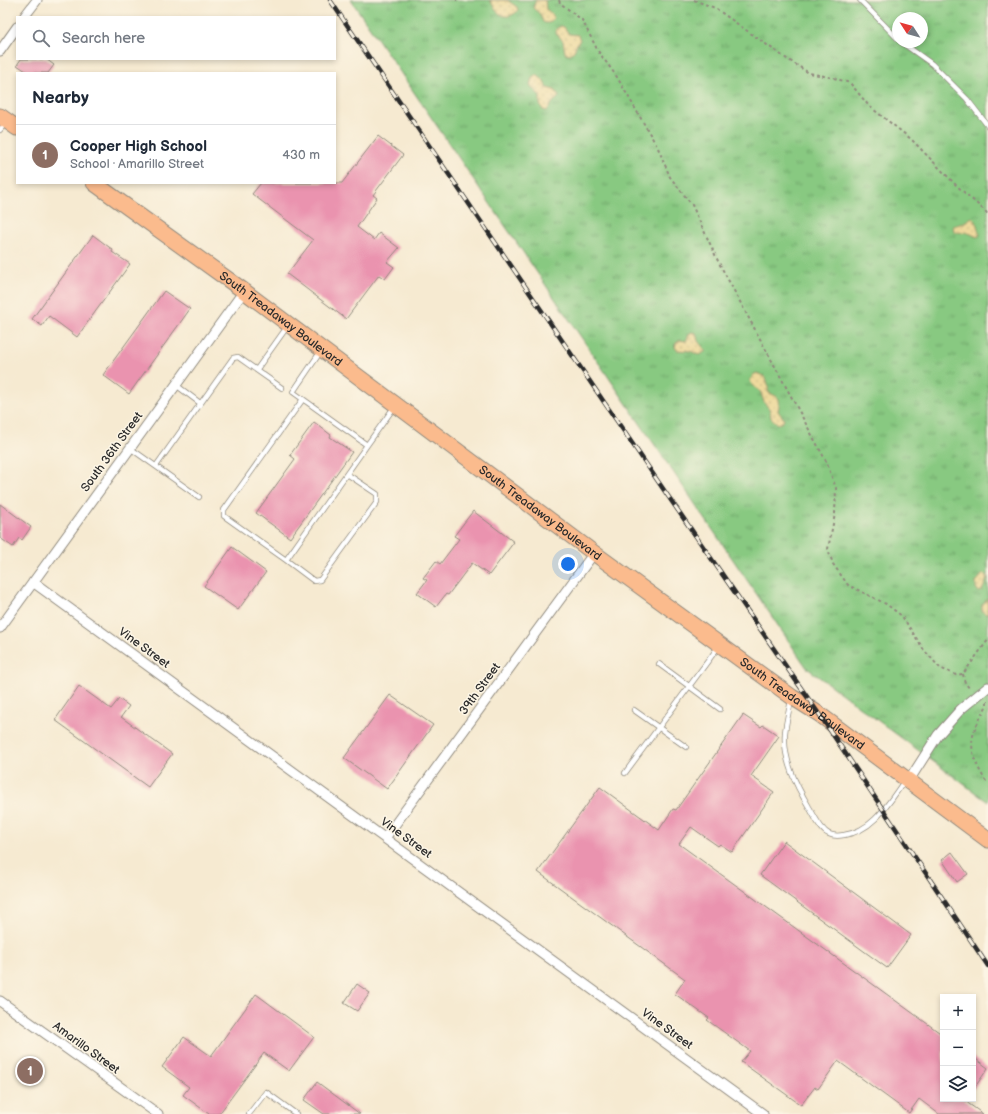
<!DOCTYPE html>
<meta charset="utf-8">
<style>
:root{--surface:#fff;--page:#f6f6f7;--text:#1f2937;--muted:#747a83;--line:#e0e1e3;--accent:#ea580c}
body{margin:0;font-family:"Balsamiq Sans",sans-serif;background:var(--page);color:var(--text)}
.controls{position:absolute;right:12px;bottom:12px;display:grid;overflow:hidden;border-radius:0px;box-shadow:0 2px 6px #0003}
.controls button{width:36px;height:36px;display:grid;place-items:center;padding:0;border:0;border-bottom:1px solid var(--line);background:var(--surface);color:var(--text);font:20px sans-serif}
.compass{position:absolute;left:892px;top:12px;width:36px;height:36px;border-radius:50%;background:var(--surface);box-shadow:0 2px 6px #0003;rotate:306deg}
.you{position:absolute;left:568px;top:564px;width:14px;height:14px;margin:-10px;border:3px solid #fff;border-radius:50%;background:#1a73e8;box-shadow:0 0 0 6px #1a73e833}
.badge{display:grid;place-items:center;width:26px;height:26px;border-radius:50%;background:var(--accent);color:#fff;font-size:13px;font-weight:700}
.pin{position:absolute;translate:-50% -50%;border:2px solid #fff;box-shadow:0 1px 4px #0006}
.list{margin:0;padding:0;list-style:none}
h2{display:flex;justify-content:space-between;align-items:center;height:52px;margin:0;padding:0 16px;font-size:17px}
h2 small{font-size:13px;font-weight:400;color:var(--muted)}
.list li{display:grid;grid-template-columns:26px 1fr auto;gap:12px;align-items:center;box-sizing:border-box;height:60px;padding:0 16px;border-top:1px solid var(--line)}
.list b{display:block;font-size:15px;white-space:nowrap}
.list p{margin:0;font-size:13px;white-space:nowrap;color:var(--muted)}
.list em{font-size:13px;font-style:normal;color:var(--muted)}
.icon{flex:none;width:22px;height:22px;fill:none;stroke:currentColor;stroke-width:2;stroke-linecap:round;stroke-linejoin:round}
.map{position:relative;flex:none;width:988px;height:1114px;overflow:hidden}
.search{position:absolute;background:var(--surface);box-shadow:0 2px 6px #0003;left:16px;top:16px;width:320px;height:44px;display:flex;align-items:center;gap:10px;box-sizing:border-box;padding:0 14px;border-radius:0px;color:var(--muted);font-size:15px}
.panel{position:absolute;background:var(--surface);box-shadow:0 2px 6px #0003;left:16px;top:72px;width:320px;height:112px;border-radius:0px}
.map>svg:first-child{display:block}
.grass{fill:url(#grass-tufts);stroke:#5a7a56;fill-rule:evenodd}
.sand{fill:url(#sand-dots);stroke:#8c8264}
.building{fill:#ea93af}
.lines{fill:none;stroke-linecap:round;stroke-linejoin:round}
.lane-casing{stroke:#908a7e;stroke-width:6}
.street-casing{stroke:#908a7e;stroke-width:11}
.primary-casing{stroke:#908a7e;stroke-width:17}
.path{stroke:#908a7e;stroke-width:2;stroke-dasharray:3 3;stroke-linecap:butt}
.lane{stroke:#fff;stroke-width:4.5}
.street{stroke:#fff;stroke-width:9}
.primary{stroke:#fbbb8d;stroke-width:15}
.rail-casing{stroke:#2b2b2b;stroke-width:4.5}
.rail{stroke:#fcf5e5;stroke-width:3;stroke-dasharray:9;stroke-linecap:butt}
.labels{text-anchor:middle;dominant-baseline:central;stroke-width:3;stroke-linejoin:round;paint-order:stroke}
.street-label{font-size:12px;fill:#2b2b2b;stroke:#fcf5e5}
</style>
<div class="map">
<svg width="988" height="1114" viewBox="0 0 988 1114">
<defs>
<pattern id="grass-tufts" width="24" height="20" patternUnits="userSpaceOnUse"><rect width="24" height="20" fill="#88c981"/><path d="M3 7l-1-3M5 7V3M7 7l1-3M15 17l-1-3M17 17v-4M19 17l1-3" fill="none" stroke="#6fa36a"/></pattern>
<pattern id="sand-dots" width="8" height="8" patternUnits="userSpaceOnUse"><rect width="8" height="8" fill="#eeda9e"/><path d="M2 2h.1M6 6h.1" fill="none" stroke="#cb8" stroke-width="1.8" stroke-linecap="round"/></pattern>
</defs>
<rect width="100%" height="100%" fill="#fcf5e5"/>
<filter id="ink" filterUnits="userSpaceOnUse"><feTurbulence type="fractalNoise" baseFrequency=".025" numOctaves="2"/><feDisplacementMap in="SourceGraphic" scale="8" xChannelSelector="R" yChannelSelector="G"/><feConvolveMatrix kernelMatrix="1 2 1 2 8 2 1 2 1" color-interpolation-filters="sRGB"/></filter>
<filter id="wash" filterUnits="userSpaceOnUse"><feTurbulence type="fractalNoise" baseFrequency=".012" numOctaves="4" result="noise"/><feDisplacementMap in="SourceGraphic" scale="16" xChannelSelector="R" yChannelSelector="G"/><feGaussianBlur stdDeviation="0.9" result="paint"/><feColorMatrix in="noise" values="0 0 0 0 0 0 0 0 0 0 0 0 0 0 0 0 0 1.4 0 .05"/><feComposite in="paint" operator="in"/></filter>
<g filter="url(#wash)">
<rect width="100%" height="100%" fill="#f6ead1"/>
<path class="grass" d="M351,0H988V802L807,668ZM898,18H922V42H898Z"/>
<path class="sand" d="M490,0H507L517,7L518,11C504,23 496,12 490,0Z
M536,0H545L546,9L553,15V19C550,23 548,24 543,22L540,14L533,8Z
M561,26L564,27L569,34L578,35L580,40L577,44L574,51L570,54L565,53L563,41L556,33V29Z
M537,75L543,80L547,88L555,90L559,96L558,98L553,102L547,111L543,110L540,105V96L530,85L532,78Z
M972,217C977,221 977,228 980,234L978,237C974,236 972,234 968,233C963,231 959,234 954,231L953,226L963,223Z
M692,332L696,333L698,341L706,351L700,355L690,351L677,350L675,347L676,343L680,340L686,341L690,333Z
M757,373C767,376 769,382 768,392C779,398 781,396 778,411L784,419L783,422L778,424L771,418L770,410L764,402L760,391L753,386L750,381L753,375Z
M983,574L987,576V579L982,591L979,592L976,588V582Z
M988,598V613L986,614L982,611V605Z"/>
<g id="blocks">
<path class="building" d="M21,59H46L54,65L48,73H29L17,65Z
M378,136L403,155L373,195L377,198L357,227L374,240L379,233L399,248L387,262L394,267L385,279L379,275L346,319L287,274L313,240L252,194L261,183H342Z
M93,235L113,250L112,252L130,264L77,337L49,316L42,326L32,319Z
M164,291L190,309L129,394L103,375Z
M314,422L331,435L330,437L352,452L290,538L256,513L295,459L290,455Z
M0,504L31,527L22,540L19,538L13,547L0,538Z
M473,511L514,542L489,575L472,563L448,595L446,594L436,607L417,593L427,580L423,578L436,561L440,564L459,539L454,536Z
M232,547L266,572L238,610L204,586Z
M79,686L111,709L119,699L129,706L121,717L172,754L148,787L55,720Z
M390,695L433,725L387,789L344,758Z
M743,715L761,727L763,725L779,736L751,776L774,792L732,852L720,844L718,846L691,827L679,844L943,1035V1099H962L983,1114H939L919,1099L909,1113L838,1061L818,1089L815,1087L801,1105L741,1062L750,1051L707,1020L709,1018L675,994L685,979L538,872L600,787L659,830L673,809L676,810Z
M784,841L911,935L887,968L760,875Z
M952,852L968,874L957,882L942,860Z
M357,984L370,993L357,1011L344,1003Z
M256,994L314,1037L289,1071L264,1053L219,1114H209L183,1095L189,1087L162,1067L184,1037L211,1056Z
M973,1057L988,1068L973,1090Z
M317,1082L360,1114H324L304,1100Z"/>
</g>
</g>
<g filter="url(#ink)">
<use href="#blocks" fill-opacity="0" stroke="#908a7e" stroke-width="1"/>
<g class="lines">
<defs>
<path id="lane" d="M860,0L898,39
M901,42L932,64L967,99L988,126
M0,130L6,122
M321,351L293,392L367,445L395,406
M257,369L287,327
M176,385L200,403
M303,399L224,510V516L286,560L367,445
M130,448L199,497
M156,466L233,358L238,357L282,388
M286,560L314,581L320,580L377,502V494L347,474
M659,664L720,709
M791,700C789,711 786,722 785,733C783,760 796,785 809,807C814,815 820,830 829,834C833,836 839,836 844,835C874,831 889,802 905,780
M634,710L686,747
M625,773L719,646
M249,1114L266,1092L296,1114"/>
<path id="street" d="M24,17L37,0
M0,51L17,27
M33,582L763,1114
M0,628L244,291
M908,782L938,735L961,709L988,687
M385,838L594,553
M0,1001L158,1114"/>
<g id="primary">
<path d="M0,116L17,128"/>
<path id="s1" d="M94,183L244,291L594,553L792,697L819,714L988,840"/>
</g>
</defs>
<use href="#lane" class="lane-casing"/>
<use href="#street" class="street-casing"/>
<use href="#primary" class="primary-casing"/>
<path class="path" d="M456,0H457
M559,0L560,3L582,20L598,51L617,77L658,148L670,177L692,205L718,261L826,461L836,488L835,514L828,549L833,564L848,585L886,604L902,616L924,650L940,668L956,675L963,674L988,640
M694,0L715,8L784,57L809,73L834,78L850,83L869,106L911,139L956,185L986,212L988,215
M963,674L965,683L970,689
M987,701V705C974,730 966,740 978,767C981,773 984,779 988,784"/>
<use href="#lane" class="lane"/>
<use href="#street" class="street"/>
<use href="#primary" class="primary"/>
<defs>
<path id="rail" d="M330,0L668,496L819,714L988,966"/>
</defs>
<use href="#rail" class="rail-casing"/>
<use href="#rail" class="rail"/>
</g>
</g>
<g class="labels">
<g class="street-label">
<text stroke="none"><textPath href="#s1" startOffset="231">South Treadaway Boulevard</textPath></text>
<text transform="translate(112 452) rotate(-54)">South 36th Street</text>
<text stroke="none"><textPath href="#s1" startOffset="555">South Treadaway Boulevard</textPath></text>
<text transform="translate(144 648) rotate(36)">Vine Street</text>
<text transform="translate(480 689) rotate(-54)">39th Street</text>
<text stroke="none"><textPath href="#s1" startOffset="879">South Treadaway Boulevard</textPath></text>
<text transform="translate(406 838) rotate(36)">Vine Street</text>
<text transform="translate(667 1029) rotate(36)">Vine Street</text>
<text transform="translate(86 1048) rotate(36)">Amarillo Street</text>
</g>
</g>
</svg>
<div class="controls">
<button>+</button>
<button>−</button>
<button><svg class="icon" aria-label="layers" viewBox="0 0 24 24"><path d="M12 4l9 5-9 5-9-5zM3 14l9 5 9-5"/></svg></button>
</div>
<svg class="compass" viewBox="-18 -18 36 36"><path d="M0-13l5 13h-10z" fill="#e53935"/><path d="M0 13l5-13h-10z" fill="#747a83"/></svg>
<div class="you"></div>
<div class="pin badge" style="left:30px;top:1071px;background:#8d6e63">1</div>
<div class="search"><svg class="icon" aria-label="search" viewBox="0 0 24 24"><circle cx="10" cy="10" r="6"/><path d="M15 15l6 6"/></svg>Search here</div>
<section class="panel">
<h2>Nearby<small></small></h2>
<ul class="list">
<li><span class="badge" style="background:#8d6e63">1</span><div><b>Cooper High School</b><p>School · Amarillo Street</p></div><em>430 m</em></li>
</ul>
</section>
</div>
